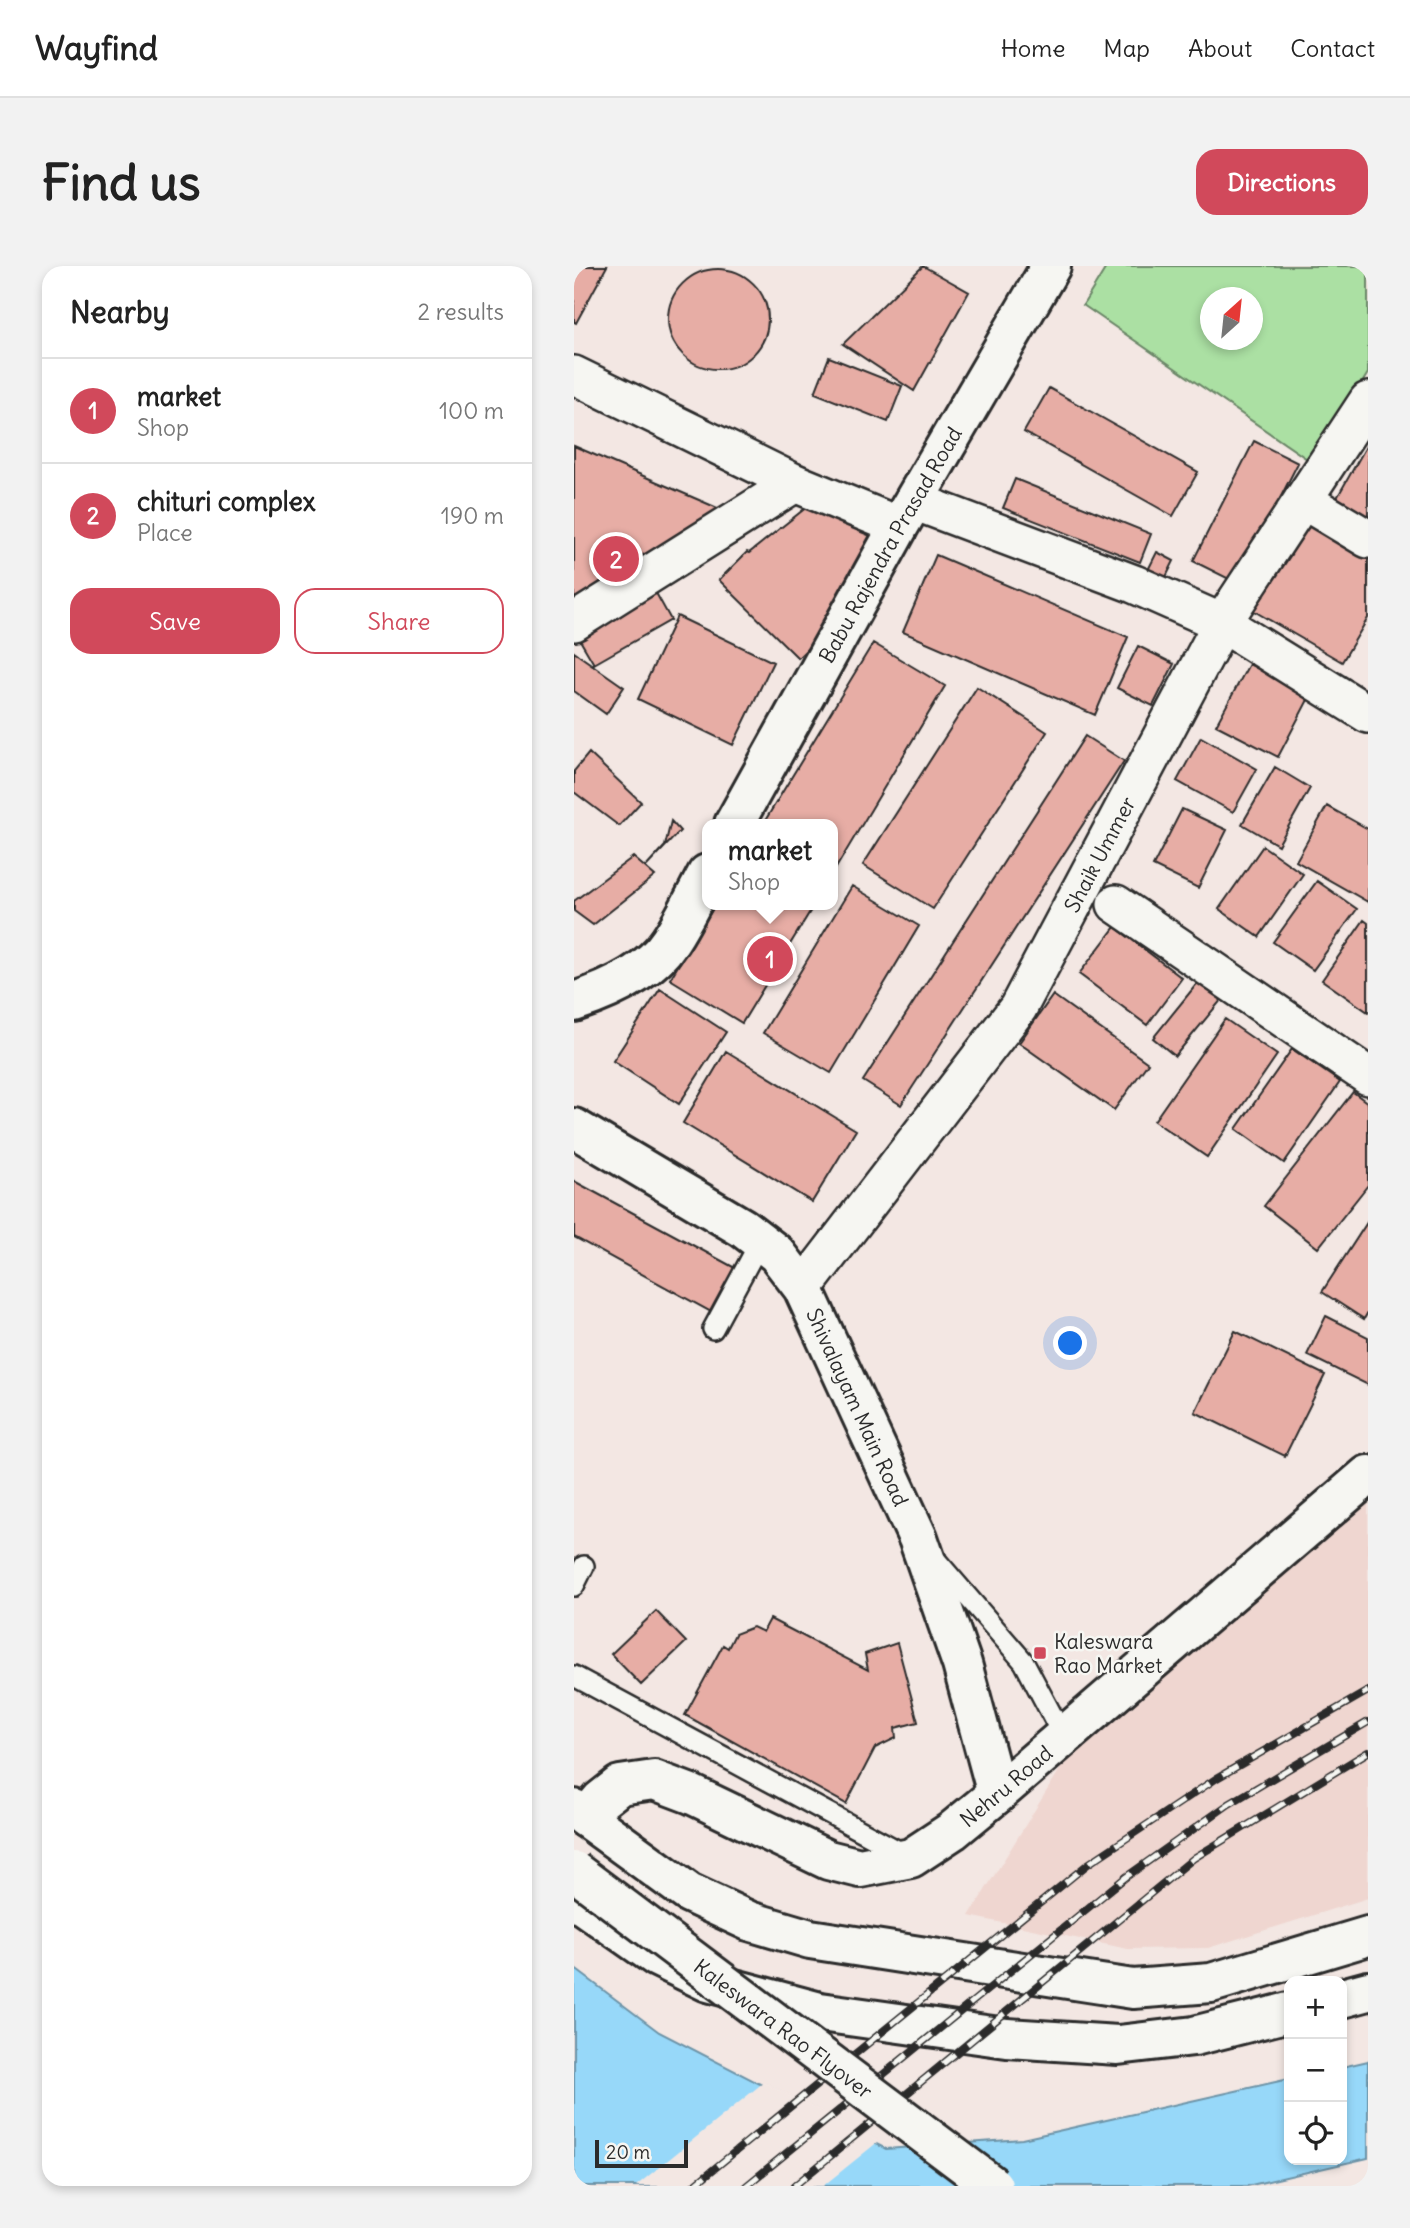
<!DOCTYPE html>
<meta charset="utf-8">
<style>
:root{--surface:#fff;--page:#f2f2f2;--text:#222;--muted:#767676;--line:#e0e0e0;--accent:#d1495b}
body{margin:0;font-family:Delius,sans-serif;background:var(--page);color:var(--text)}
.controls{position:absolute;right:21px;bottom:21px;display:grid;overflow:hidden;border-radius:14px;box-shadow:0 4px 10px #0003}
.controls button{width:63px;height:63px;display:grid;place-items:center;padding:0;border:0;border-bottom:2px solid var(--line);background:var(--surface);color:var(--text);font:35px sans-serif}
.compass{position:absolute;left:626px;top:21px;width:63px;height:63px;border-radius:50%;background:var(--surface);box-shadow:0 4px 10px #0003;rotate:27deg}
.scale{position:absolute;left:21px;bottom:18px;width:93px;box-sizing:border-box;padding-left:7px;border:4px solid #2b2b2b;border-top:0;font-size:19px;line-height:24px;white-space:nowrap;color:#2b2b2b;-webkit-text-stroke:5px #f6f6f2;paint-order:stroke}
.you{position:absolute;left:497px;top:1078px;width:24px;height:24px;margin:-18px;border:5px solid #fff;border-radius:50%;background:#1a73e8;box-shadow:0 0 0 10px #1a73e833}
.badge{display:grid;place-items:center;width:46px;height:46px;border-radius:50%;background:var(--accent);color:#fff;font-size:23px;font-weight:700}
.pin{position:absolute;translate:-50% -50%;border:4px solid #fff;box-shadow:0 2px 7px #0006}
.popup{position:absolute;left:128px;top:553px;width:136px;height:91px;box-sizing:border-box;display:grid;place-content:center;border-radius:14px;background:var(--surface);filter:drop-shadow(0 2px 5px #0005);font-size:23px;white-space:nowrap;color:var(--muted)}
.popup b{font-size:26px;color:var(--text)}
.popup::after{content:'';position:absolute;left:50%;top:100%;margin-left:-14px;border:14px solid transparent;border-top-color:var(--surface)}
.list{margin:0;padding:0;list-style:none}
h2{display:flex;justify-content:space-between;align-items:center;height:91px;margin:0;padding:0 28px;font-size:30px}
h2 small{font-size:23px;font-weight:400;color:var(--muted)}
.list li{display:grid;grid-template-columns:46px 1fr auto;gap:21px;align-items:center;box-sizing:border-box;height:105px;padding:0 28px;border-top:2px solid var(--line)}
.list b{display:block;font-size:26px;white-space:nowrap}
.list p{margin:0;font-size:23px;white-space:nowrap;color:var(--muted)}
.list em{font-size:23px;font-style:normal;color:var(--muted)}
.actions{display:flex;gap:14px;padding:21px 28px}
.actions a{flex:1;padding:16px 0;border:2px solid var(--accent);border-radius:21px;text-align:center;font-size:24px;color:var(--accent)}
.actions .main{background:var(--accent);color:#fff}
.icon{flex:none;width:38px;height:38px;fill:none;stroke:currentColor;stroke-width:2;stroke-linecap:round;stroke-linejoin:round}
.map{position:relative;flex:none;width:794px;height:1920px;overflow:hidden;border-radius:21px}
header{display:flex;align-items:center;gap:42px;box-sizing:border-box;height:98px;padding:0 35px;background:var(--surface);border-bottom:2px solid var(--line)}
header strong{font-size:33px}
nav{display:flex;gap:38px;margin-inline-start:auto;font-size:24px}
.intro{display:flex;align-items:center;justify-content:space-between;box-sizing:border-box;height:168px;padding:0 42px}
h1{margin:0;font-size:49px}
.button{padding:18px 32px;border-radius:21px;background:var(--accent);color:#fff;font-size:24px;font-weight:700}
main{display:flex;gap:42px;padding:0 42px}
aside{flex:1;background:var(--surface);border-radius:21px;box-shadow:0 4px 10px #0003}
.map>svg:first-child{display:block}
.built{fill:#efd6d0}
.green{fill:#abe0a3;stroke:#6b8667;stroke-width:2;fill-rule:evenodd}
.water{fill:#97d8f9;stroke:#6c93a7;stroke-width:2}
.pier{fill:#f3e7e3}
.building{fill:#e7ada5;stroke:#2b2b2b;stroke-width:2}
.lines{fill:none;stroke-linecap:round;stroke-linejoin:round}
.lane-casing{stroke:#2b2b2b;stroke-width:24}
.street-casing{stroke:#2b2b2b;stroke-width:42}
.secondary-casing{stroke:#2b2b2b;stroke-width:44}
.lane{stroke:#f6f6f2;stroke-width:19}
.street{stroke:#f6f6f2;stroke-width:37}
.secondary{stroke:#f6f6f2;stroke-width:38}
.rail-casing{stroke:#2b2b2b;stroke-width:8}
.rail{stroke:#f6f6f2;stroke-width:5;stroke-dasharray:16;stroke-linecap:butt}
.secondary-bridge-casing{stroke:#2b2b2b;stroke-width:44;stroke-linecap:butt}
.secondary-bridge{stroke:#f6f6f2;stroke-width:38}
.poi-dot{fill:#d1495b;stroke:#f6f6f2;stroke-width:2.5}
.labels{text-anchor:middle;dominant-baseline:central;stroke-width:5;stroke-linejoin:round;paint-order:stroke}
.street-label{font-size:21px;fill:#2b2b2b;stroke:#f6f6f2}
.poi-label{font-size:21px;fill:#2b2b2b;stroke:#f6f6f2;text-anchor:start}
</style>
<header>
<strong>Wayfind</strong>
<nav><a>Home</a><a>Map</a><a>About</a><a>Contact</a></nav>
</header>
<div class="intro"><h1>Find us</h1><a class="button">Directions</a></div>
<main>
<aside>
<h2>Nearby<small>2 results</small></h2>
<ul class="list">
<li><span class="badge">1</span><div><b>market</b><p>Shop</p></div><em>100 m</em></li>
<li><span class="badge">2</span><div><b>chituri complex</b><p>Place</p></div><em>190 m</em></li>
</ul>
<div class="actions"><a class="main">Save</a><a>Share</a></div>
</aside>
<div class="map">
<svg width="794" height="1920" viewBox="0 0 794 1920">
<rect width="100%" height="100%" fill="#f3e7e3"/>
<filter id="ink" filterUnits="userSpaceOnUse"><feTurbulence type="fractalNoise" baseFrequency=".0143" numOctaves="2"/><feDisplacementMap in="SourceGraphic" scale="14" xChannelSelector="R" yChannelSelector="G"/><feConvolveMatrix kernelMatrix="1 2 1 2 8 2 1 2 1" color-interpolation-filters="sRGB"/></filter>
<g filter="url(#ink)">
<path class="built" d="M794,1233V1632L634,1682L554,1683L395,1650L508,1468Z"/>
<path class="green" d="M533,0H794V107L739,197L509,39ZM636,32H678V74H636Z"/>
<path class="water" d="M0,1702L85,1766L312,1883L448,1873L715,1813V1894H768V1801L794,1795V1892L673,1920H0Z"/>
<path class="pier" d="M190,1816L305,1875L249,1920H62Z"/>
<path class="building" d="M0,0H33L2,57L0,56Z
M349,0L395,26L340,125L269,78Z
M94 53a50 50 0 1 1 100 0a50 50 0 1 1-100 0Z
M255,91L328,120L314,156L241,127Z
M475,122L624,206L599,250L450,166Z
M680,175L724,197L663,317L619,295Z
M794,177V256L760,237Z
M0,180L155,247L0,339Z
M441,213L577,268L566,296L429,242Z
M248,229L301,271L245,371L224,392L145,314L173,286L175,287Z
M729,245L794,283V352L768,396L673,341Z
M583,286L600,295L590,315L573,306Z
M362,289L554,371L521,449L329,366Z
M77,318L97,354L20,398L0,364Z
M103,350L199,396L159,479L64,433Z
M299,377L371,420L259,607V558H189Z
M564,380L600,398L579,440L543,422Z
M0,386L50,421L32,448L0,425Z
M675,398L736,430L704,491L642,459Z
M403,421L473,466L359,643L289,599Z
M511,470L550,495L327,839L289,815Z
M627,471L683,503L659,546L603,515Z
M15,487L67,536L45,560L0,526V505Z
M701,501L736,522L704,579L668,558Z
M753,540L794,563V636L722,595Z
M608,543L653,564L624,622L579,600Z
M97,555L106,565L71,602L91,580Z
M689,580L729,608L685,671L645,643Z
M59,591L81,610L19,659L0,645V635Z
M743,615L783,643L739,704L699,676Z
M278,620L345,660L257,807L189,767Z
M141,639H240L168,757L96,713Z
M790,654L794,657V746L748,714Z
M541,661L608,712L573,759L505,708Z
M630,709L653,727L601,790L579,772Z
M86,723L152,766L105,838L39,795Z
M479,729L574,797L540,844L445,777Z
M651,753L703,789L633,891L580,855Z
M718,783L766,816L710,897L662,863Z
M152,785L282,864L238,936L109,857Z
M779,826L794,837V919L744,982L690,940Z
M0,915L161,1002L137,1046L0,971Z
M794,955V1046L790,1053L748,1026Z
M752,1050L794,1071V1119L733,1089Z
M661,1065L751,1109L711,1190L621,1146Z
M82,1345L112,1376L67,1419L37,1388Z
M196,1353L294,1404L291,1388L323,1377L344,1456L321,1462L322,1472L301,1482L272,1538L111,1449L149,1379L154,1382L161,1368L179,1361L189,1366Z"/>
<g class="lines">
<defs>
<path id="lane" d="M139,1063L186,976
M362,1294L450,1396L489,1470
M0,1320L10,1300
M0,1410L332,1589"/>
<g id="street">
<path d="M0,109L221,217L325,260"/>
<path d="M729,234L794,273"/>
<path d="M340,235L560,318L648,357L794,448"/>
<path d="M0,356L221,217"/>
<path d="M542,638L794,810"/>
<path id="s1" d="M229,1022L444,742L648,357L794,135"/>
</g>
<g id="secondary">
<path id="s2" d="M160,558L325,260L477,0"/>
<path d="M0,736C34,725 76,706 96,675C110,654 121,630 133,608"/>
<path id="s3" d="M0,862L169,962L203,988L229,1022L344,1272L388,1398L423,1528"/>
<path d="M0,1543L115,1627L175,1655L236,1673L559,1723L637,1717L794,1670"/>
<path id="s4" d="M12,1552L27,1534L46,1519L80,1514L117,1528L254,1594L286,1602L337,1592L378,1565L423,1528L794,1209"/>
<path d="M0,1633L83,1691L134,1716L246,1746L433,1772L544,1779L620,1770L715,1746"/>
<path d="M768,1732L794,1725"/>
</g>
</defs>
<use href="#lane" class="lane-casing"/>
<use href="#street" class="street-casing"/>
<use href="#secondary" class="secondary-casing"/>
<use href="#lane" class="lane"/>
<use href="#street" class="street"/>
<use href="#secondary" class="secondary"/>
<defs>
<path id="rail" d="M119,1920L514,1598L643,1512L794,1425
M172,1920L552,1611L655,1538L794,1456
M220,1920L620,1592L794,1486"/>
</defs>
<use href="#rail" class="rail-casing"/>
<use href="#rail" class="rail"/>
<defs>
<g id="secondary-bridge">
<path id="s5" d="M0,1605L419,1920"/>
</g>
</defs>
<use href="#secondary-bridge" class="secondary-bridge-casing"/>
<use href="#secondary-bridge" class="secondary-bridge"/>
</g>
</g>
<rect class="poi-dot" x="459" y="1380" width="14" height="14" rx="3.5"/>
<g class="labels">
<g class="street-label">
<text stroke="none"><textPath href="#s2" startOffset="320">Babu Rajendra Prasad Road</textPath></text>
<text stroke="none"><textPath href="#s1" startOffset="527">Shaik Ummer</textPath></text>
<text stroke="none"><textPath href="#s3" startOffset="413">Shivalayam Main Road</textPath></text>
<text stroke="none"><textPath href="#s4" startOffset="478">Nehru Road</textPath></text>
<text stroke="none"><textPath href="#s5" startOffset="262">Kaleswara Rao Flyover</textPath></text>
</g>
<g class="poi-label">
<text x="480" y="1375">Kaleswara<tspan x="480" dy="24">Rao Market</tspan></text>
</g>
</g>
</svg>
<div class="controls">
<button>+</button>
<button>−</button>
<button><svg class="icon" aria-label="locate" viewBox="0 0 24 24"><circle cx="12" cy="12" r="6"/><path d="M12 2v4M12 18v4M2 12h4M18 12h4"/></svg></button>
</div>
<svg class="compass" viewBox="-18 -18 36 36"><path d="M0-13l5 13h-10z" fill="#e53935"/><path d="M0 13l5-13h-10z" fill="#767676"/></svg>
<div class="scale">20 m</div>
<div class="you"></div>
<div class="pin badge" style="left:196px;top:693px">1</div>
<div class="popup"><b>market</b>Shop</div>
<div class="pin badge" style="left:42px;top:293px">2</div>
</div>
</main>
